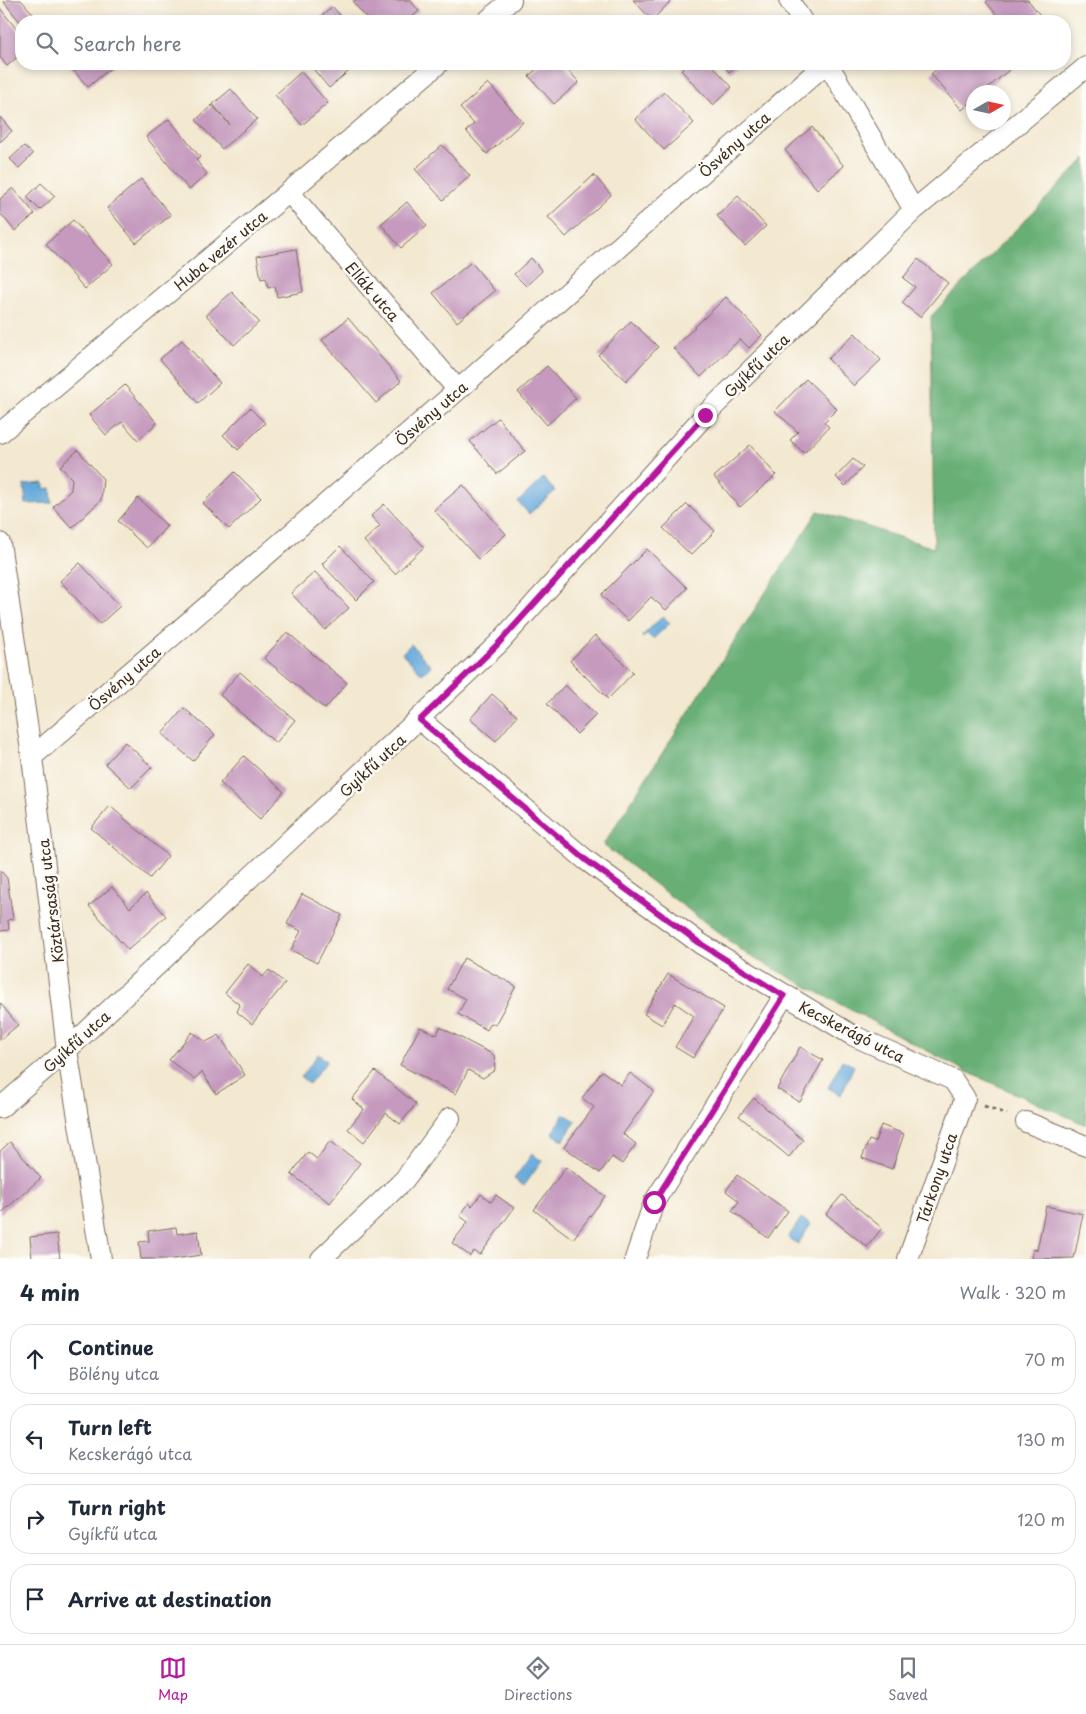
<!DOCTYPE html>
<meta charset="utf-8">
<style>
:root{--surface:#fff;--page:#f2f2f3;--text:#1f2937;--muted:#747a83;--line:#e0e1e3;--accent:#b5179e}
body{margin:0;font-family:"Playpen Sans",sans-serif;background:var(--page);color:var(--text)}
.compass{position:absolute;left:966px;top:85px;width:45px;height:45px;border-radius:50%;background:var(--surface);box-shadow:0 2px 8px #0003;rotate:81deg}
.stop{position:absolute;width:15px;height:15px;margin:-11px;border:4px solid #b5179e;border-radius:50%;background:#fff}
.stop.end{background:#b5179e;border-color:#fff;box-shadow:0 1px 5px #0008}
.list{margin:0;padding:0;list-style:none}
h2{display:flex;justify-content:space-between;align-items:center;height:65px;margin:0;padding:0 20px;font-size:21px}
h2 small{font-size:16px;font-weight:400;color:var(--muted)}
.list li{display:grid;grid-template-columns:32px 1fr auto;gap:15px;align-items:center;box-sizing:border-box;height:70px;margin:0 10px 10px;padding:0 10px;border:1px solid var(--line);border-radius:20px}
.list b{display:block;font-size:19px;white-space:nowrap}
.list p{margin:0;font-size:16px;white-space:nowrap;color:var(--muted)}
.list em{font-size:16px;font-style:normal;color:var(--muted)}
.icon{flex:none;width:28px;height:28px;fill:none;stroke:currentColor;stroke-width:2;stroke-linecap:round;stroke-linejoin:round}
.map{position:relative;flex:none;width:1086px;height:1259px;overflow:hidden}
.search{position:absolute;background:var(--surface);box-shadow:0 2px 8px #0003;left:15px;right:15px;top:15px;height:55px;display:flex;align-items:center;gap:12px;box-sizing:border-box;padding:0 18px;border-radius:20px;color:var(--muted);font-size:19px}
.sheet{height:385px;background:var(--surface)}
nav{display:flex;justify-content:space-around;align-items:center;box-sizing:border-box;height:70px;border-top:1px solid var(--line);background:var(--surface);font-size:14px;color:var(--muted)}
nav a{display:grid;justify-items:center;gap:2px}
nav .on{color:var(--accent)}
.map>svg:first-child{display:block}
.forest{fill:#67af76;stroke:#516c4a}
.water{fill:#65a9da;stroke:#506a7c}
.building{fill:#c59abe}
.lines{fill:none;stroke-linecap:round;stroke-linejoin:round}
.minor-casing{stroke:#7b6c5c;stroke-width:22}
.path{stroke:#7b6c5c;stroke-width:3;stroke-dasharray:4 4;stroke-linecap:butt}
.minor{stroke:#fff;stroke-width:20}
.route{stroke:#b5179e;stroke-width:6}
.labels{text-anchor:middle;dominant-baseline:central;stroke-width:5;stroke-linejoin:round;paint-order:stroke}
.street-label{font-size:15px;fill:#3b2a1e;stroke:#fdfcf7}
</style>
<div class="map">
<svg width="1086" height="1259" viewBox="0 0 1086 1259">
<rect width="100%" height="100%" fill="#fdfcf7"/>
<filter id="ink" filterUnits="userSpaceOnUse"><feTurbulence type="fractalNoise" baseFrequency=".02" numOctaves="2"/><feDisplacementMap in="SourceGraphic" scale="10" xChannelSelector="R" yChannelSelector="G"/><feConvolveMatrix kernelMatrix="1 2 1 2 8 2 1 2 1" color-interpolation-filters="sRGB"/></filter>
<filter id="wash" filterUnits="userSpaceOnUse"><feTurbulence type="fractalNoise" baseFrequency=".0096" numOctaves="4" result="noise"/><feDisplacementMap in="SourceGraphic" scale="20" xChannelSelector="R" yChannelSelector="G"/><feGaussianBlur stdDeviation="1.12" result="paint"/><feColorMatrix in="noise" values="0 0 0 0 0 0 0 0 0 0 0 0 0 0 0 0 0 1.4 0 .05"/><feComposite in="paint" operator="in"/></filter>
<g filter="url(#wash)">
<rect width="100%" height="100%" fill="#f3e8d0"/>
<path class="forest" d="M1086,158V1125L967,1072L748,955L603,845L818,511L934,548L931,316Z"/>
<path class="water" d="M543,478L555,491L529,514L518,502Z
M44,483V489L51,488L52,503L26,504L24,485Z
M663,616L670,623L653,639L647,634L643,638L642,636Z
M411,644L431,666L422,674L402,653Z
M318,1054L327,1061L309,1084L301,1077Z
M842,1060L854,1066L841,1095L828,1088Z
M564,1114L576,1121L563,1141L552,1133Z
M532,1154L542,1161L524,1186L514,1179Z
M801,1218L811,1224L798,1244L788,1238Z"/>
<g id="blocks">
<path class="building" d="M6,0H21L35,16L28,21L21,23L4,2Z
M355,0H410L419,11L407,21H369L353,2Z
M633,0H672L652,20Z
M988,0H1028L1044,20L1002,21L986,2Z
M333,7L345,21H315Z
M0,8L21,35V54L7,66L0,57Z
M68,64H115L88,87Z
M312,64H357L329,88L310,65Z
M542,64H562L579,82L554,104L529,76Z
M687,64H711L732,87L713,105L681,70Z
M722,64H738L729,72Z
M943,64H1016L983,92H974V100L962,110L931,74Z
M301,72L328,103L302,125L275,95Z
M488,83L523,122L487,154L466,131L474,124L460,108Z
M231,89L257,119L222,149L196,120L212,105L230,125L213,104Z
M664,92L694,123L664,150L635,119Z
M0,117L12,131L0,142Z
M169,119L200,157L196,160L207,174L189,190L146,137Z
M812,127L844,166L817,189L785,150Z
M442,145L470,176L443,200L415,169Z
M24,146L33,154L19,168L10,159Z
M594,175L611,195L566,237L548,217Z
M141,179L171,215L136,243L107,208Z
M41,183L55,196L40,210L27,197Z
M13,188L35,214L15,231L0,213V199Z
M738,196L766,226L745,246L717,216Z
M407,202L427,226L401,248L381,224Z
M73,220L113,264L85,289L46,244Z
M296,249L303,292L277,297L275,286L268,288L266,278L261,279L257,256Z
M531,258L542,271L526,286L514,274Z
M918,259L948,283L920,317L902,303L915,287L903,278Z
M471,262L495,291L457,322L433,293Z
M232,292L259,322L234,345L206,315Z
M726,297L762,335L749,348L740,339L701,377L673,348Z
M348,318L401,381L376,403L322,340Z
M631,321L658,347L626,381L598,355Z
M855,333L881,360L854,386L828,359Z
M182,340L220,383L198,403L160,359Z
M547,366L576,398L547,425L518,392Z
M806,379L837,409L824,422L829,427L804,453L790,440L798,432L775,411Z
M125,385L157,423L138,440L122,422L106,435L89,415Z
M250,408L265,423L238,450L223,435Z
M498,418L525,451L497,474L470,441Z
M750,445L776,475L740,507L714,477Z
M78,450L103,479L101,500L72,528L53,507L71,490L72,479L60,466Z
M853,459L863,467L845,486L836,477Z
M235,472L261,498L229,529L203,503Z
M463,485L506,534L478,559L434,510Z
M138,498L167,526L147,548L118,521Z
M384,504L424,547L395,574L364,541L380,526L371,516Z
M687,504L715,531L691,555L663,528Z
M340,546L374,582L356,600L322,564Z
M647,549L687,588L666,610L651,597L628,621L601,595Z
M80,563L120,606L100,624L60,581Z
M315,572L349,608L325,630L291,593Z
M287,632L347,683L325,709L264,658Z
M595,635L633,673L608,699L570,661Z
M240,672L295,720L276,743L220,695Z
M565,685L596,715L577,734L547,704Z
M492,694L517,716L496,741L470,719Z
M184,708L215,735L193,761L162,734Z
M125,742L152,767L131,788L105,764Z
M244,756L284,792L260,819L220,783Z
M110,806L168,856L150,878L91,828Z
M0,870L7,878L13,919L8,920L9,930L0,931Z
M112,887L130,908L146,893L166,916L128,950L89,906Z
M302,894L342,915L317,963L291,950L301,931L287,924Z
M464,958L516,986L495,1025L491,1023L487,1030L458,1014L466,999L447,989Z
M248,964L263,977L269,970L285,983L252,1024L237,1012L240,1005L225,993Z
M668,974L724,1008L693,1058L675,1047L694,1016L675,1003L662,1025L644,1014Z
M0,1003L18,1025L0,1040Z
M420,1027L437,1035L440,1027L494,1055L495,1070L483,1078L468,1070L456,1094L400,1065Z
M192,1032L206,1042L219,1035L245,1075L216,1094L202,1072L194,1079L169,1060Z
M800,1047L823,1060L800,1102L777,1089Z
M375,1071L416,1104L400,1124L386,1113L364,1142L348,1129L364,1109L352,1099Z
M602,1071L621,1085L630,1073L654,1091L623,1134L636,1144L622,1164L612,1157L600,1173L564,1147L594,1107L582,1098Z
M754,1098L803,1140L789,1157L739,1116Z
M881,1125L904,1134L892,1169L862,1158L869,1140L875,1142Z
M330,1141L360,1163L330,1203L291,1174L308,1152L317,1159Z
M10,1142L41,1178L0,1214V1151Z
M566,1167L605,1196L573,1239L534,1210Z
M737,1175L788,1211L768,1238L732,1211L739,1201L726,1191Z
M481,1194L491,1202L496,1195L514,1208L480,1255L474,1251L470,1256L452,1243L468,1222L460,1216L469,1203L472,1206Z
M842,1195L882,1228L867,1247L826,1214Z
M1046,1206L1083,1214L1074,1258L1031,1259L1033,1249L1037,1250Z
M176,1227L177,1234L198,1231L201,1255L173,1259H141L139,1242L149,1241L148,1231Z
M57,1234L60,1259H32L30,1237Z"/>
</g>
</g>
<g filter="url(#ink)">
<use href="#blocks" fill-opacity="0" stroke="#7b6c5c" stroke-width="1"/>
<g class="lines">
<defs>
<path id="minor" d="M789,0L802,21
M487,21L511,0
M828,64L914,210
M289,192L458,390
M0,433L289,192L438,64
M0,543L32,757L67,1050L101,1259
M420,720L586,860L701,944L852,1035L953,1080L965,1098L908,1259
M32,757L458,390L825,64
M0,1108L67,1050L498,644L705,415L914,210L1086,67
M1026,1122L1086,1146
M321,1259L404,1180L450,1118
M635,1259L654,1202L784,996"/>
</defs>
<use href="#minor" class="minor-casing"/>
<path class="path" d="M984,1106L1007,1114"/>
<use href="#minor" class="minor"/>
</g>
</g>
<g class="lines" filter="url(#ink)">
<path class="route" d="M654,1202L784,996L701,944L586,860L420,720L498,644L705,415"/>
</g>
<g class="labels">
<g class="street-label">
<text transform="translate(734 144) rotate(-42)">Ösvény utca</text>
<text transform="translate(220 250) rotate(-40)">Huba vezér utca</text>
<text transform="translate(373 291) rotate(49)">Ellák utca</text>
<text transform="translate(756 365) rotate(-44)">Gyíkfű utca</text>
<text transform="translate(431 413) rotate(-41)">Ösvény utca</text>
<text transform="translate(124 678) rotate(-41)">Ösvény utca</text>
<text transform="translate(372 765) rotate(-43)">Gyíkfű utca</text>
<text transform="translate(50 901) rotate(-97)">Köztársaság utca</text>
<text transform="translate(852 1031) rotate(27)">Kecskerágó utca</text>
<text transform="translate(76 1041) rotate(-42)">Gyíkfű utca</text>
<text transform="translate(936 1178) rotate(-71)">Tárkony utca</text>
</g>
</g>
</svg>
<svg class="compass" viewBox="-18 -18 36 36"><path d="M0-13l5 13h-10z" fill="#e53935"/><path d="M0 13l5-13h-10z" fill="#747a83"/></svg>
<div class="stop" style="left:654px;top:1202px"></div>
<div class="stop end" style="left:705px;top:415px"></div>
<div class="search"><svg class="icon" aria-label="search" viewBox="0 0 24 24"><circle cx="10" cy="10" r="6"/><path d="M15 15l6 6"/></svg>Search here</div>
</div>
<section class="sheet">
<h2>4 min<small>Walk · 320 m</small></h2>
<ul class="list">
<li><svg class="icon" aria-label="ahead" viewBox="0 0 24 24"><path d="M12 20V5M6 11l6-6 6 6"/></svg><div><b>Continue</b><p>Bölény utca</p></div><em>70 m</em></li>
<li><svg class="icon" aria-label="left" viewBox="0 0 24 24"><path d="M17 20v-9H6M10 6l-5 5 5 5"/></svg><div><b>Turn left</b><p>Kecskerágó utca</p></div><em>130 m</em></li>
<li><svg class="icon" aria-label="right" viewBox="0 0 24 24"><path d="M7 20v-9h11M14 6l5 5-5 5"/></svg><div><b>Turn right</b><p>Gyíkfű utca</p></div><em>120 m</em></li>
<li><svg class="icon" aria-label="arrive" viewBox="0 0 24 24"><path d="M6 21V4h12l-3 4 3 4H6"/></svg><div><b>Arrive at destination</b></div></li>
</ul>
</section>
<nav>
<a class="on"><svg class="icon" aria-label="map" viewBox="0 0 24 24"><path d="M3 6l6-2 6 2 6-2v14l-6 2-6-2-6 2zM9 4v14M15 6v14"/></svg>Map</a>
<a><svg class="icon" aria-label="directions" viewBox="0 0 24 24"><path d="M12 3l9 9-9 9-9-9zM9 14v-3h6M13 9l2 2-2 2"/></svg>Directions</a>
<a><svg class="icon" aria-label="saved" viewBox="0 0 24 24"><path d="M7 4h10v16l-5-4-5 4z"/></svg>Saved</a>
</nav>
